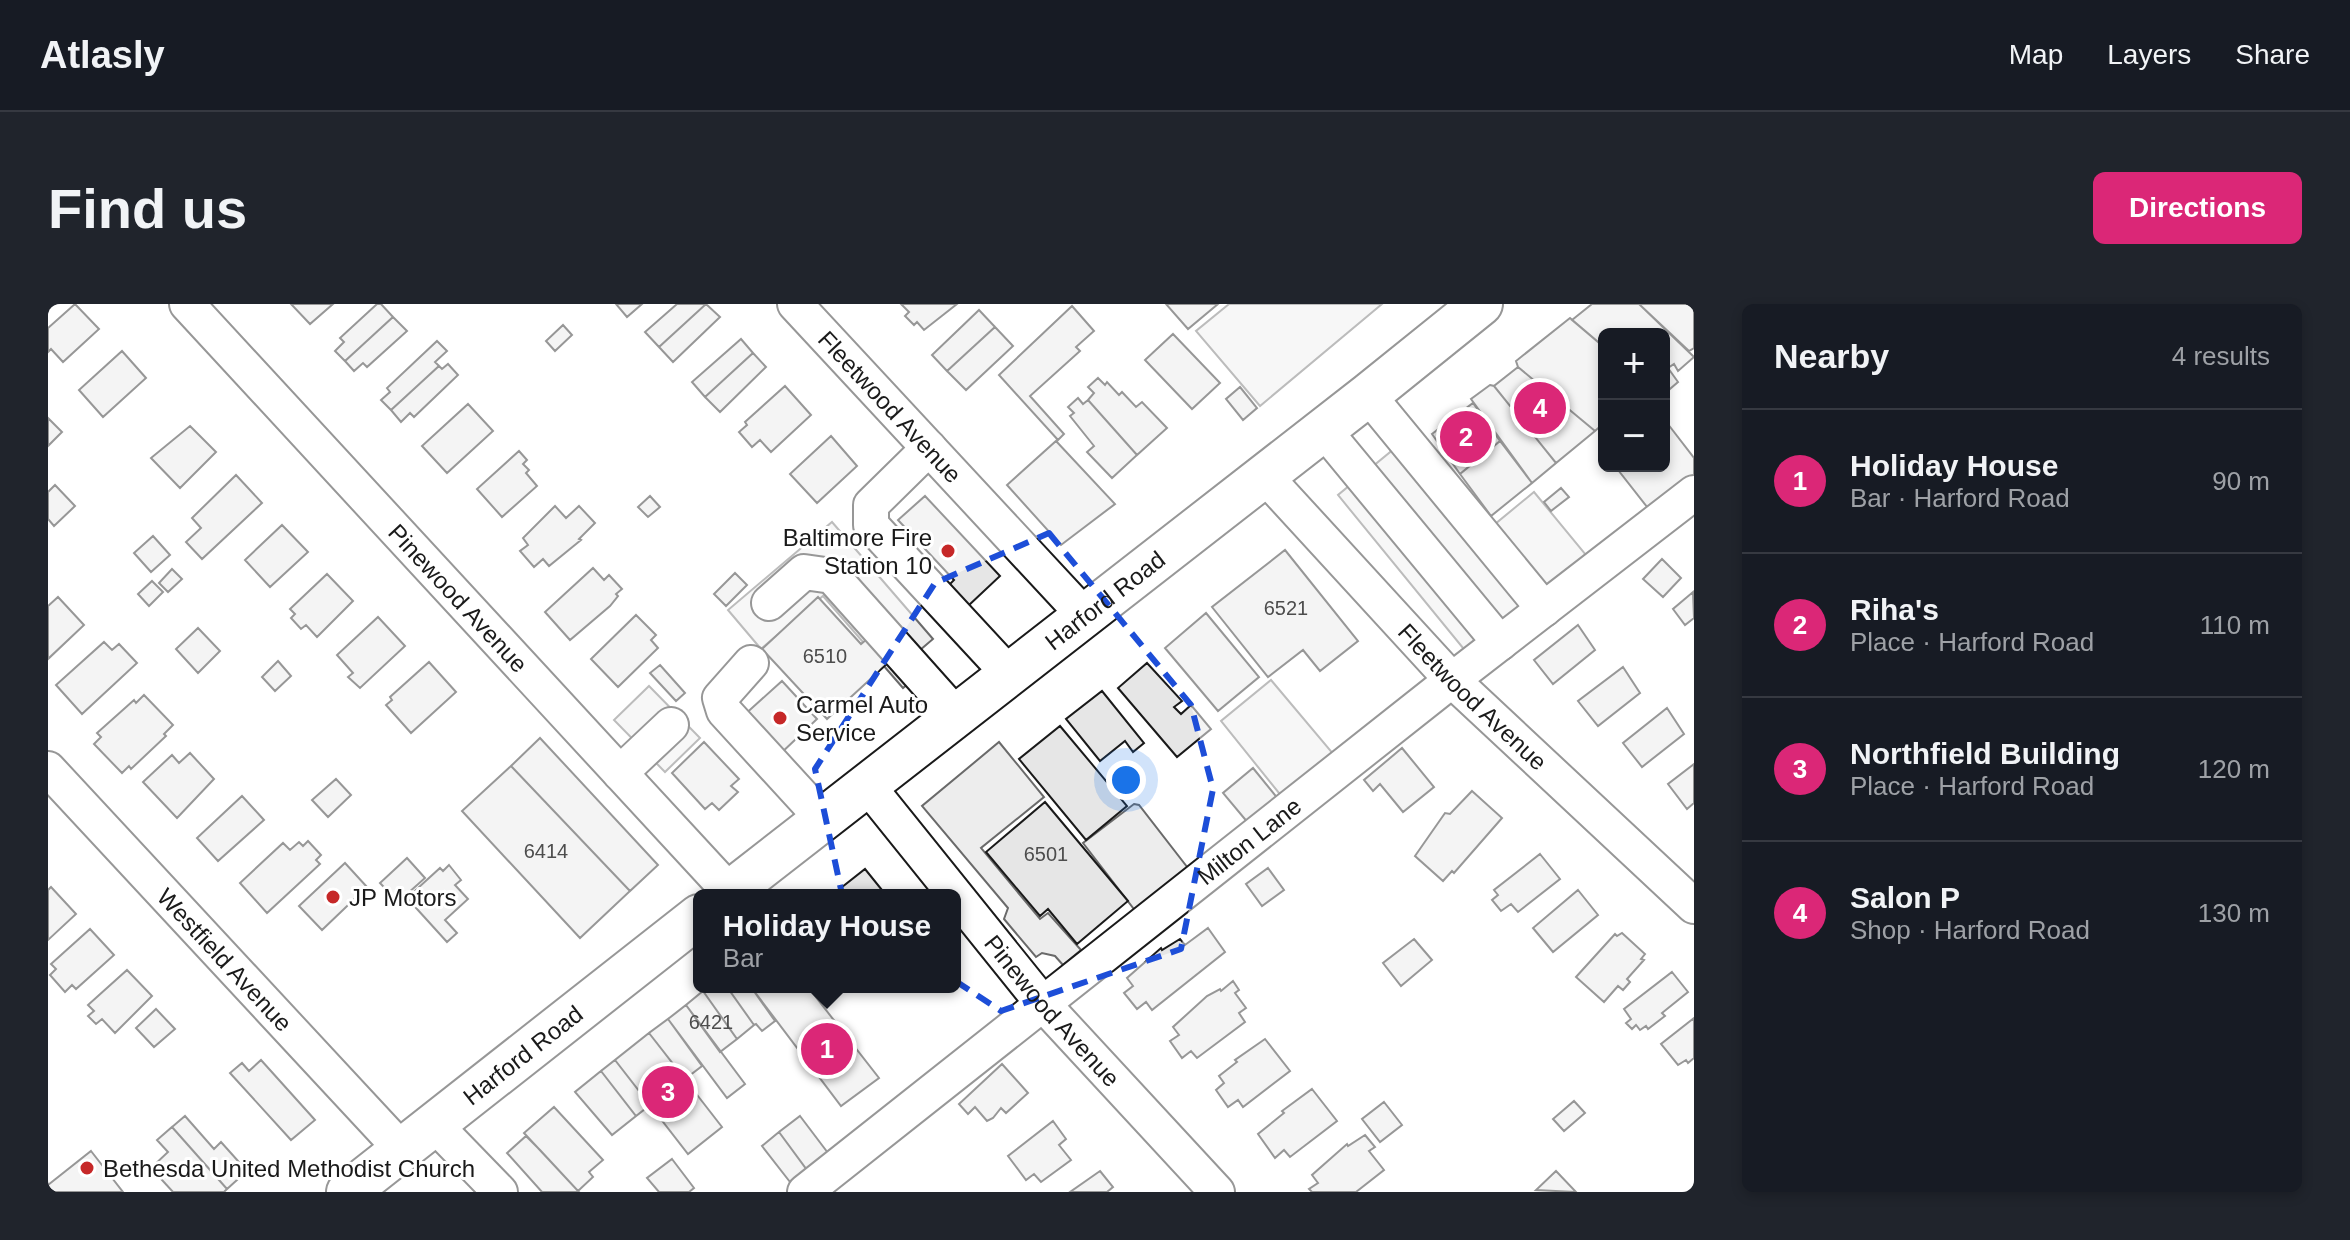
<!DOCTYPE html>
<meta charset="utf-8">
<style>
:root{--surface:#171b24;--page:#20242c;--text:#f1f3f6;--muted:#9ea1a6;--line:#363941;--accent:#db2777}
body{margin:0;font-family:Arial,sans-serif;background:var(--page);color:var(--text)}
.controls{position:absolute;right:24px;top:24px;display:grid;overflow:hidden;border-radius:12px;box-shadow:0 4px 12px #0003}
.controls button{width:72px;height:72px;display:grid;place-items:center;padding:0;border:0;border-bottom:2px solid var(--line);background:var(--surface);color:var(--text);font:40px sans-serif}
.you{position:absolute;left:1078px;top:476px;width:28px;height:28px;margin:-20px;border:6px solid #fff;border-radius:50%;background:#1a73e8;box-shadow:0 0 0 12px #1a73e833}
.badge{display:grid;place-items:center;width:52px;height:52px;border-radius:50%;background:var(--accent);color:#fff;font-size:26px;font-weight:700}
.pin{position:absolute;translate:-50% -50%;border:4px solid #fff;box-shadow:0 2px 8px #0006}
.popup{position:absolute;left:645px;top:585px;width:268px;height:104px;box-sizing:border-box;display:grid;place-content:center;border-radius:12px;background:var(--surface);filter:drop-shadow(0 2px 6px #0005);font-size:26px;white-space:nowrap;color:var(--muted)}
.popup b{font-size:30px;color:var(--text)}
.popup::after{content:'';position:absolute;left:50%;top:100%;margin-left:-16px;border:16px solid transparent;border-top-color:var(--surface)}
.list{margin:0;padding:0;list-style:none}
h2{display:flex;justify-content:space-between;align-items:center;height:104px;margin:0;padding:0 32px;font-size:34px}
h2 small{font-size:26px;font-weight:400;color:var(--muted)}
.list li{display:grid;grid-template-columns:52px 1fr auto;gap:24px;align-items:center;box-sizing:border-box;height:144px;padding:0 32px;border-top:2px solid var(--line)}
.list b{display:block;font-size:30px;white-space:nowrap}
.list p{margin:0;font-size:26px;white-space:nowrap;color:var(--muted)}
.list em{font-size:26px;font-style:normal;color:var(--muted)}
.map{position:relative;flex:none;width:1646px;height:888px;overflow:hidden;border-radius:12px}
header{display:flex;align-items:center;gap:48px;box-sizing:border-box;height:112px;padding:0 40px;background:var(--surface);border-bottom:2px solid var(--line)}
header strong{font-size:38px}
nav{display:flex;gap:44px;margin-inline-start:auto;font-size:28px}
.intro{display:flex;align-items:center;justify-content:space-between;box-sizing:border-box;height:192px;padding:0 48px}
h1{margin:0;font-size:56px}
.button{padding:20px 36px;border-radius:12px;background:var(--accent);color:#fff;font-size:28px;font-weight:700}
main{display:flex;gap:48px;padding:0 48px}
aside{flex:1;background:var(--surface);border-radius:12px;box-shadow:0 4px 12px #0003}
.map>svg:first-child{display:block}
.built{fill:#ededed;stroke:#6a6a6a;stroke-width:2}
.building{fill:#e6e6e6;stroke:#1a1a1a;stroke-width:2}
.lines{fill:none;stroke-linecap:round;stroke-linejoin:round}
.minor-casing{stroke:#1a1a1a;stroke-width:38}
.major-casing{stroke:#1a1a1a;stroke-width:46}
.minor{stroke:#fff;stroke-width:34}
.major{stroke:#fff;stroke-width:42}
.marked{fill:none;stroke:#1d4ed8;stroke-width:6;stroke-dasharray:16 10;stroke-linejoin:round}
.poi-dot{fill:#c62828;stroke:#fff;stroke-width:3}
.labels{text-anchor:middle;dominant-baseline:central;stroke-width:6;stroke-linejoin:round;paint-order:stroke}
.number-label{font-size:20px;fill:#4d4d4d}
.street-label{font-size:24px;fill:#1a1a1a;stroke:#fff}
.poi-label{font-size:24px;fill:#1a1a1a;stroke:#fff;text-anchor:start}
</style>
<header>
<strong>Atlasly</strong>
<nav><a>Map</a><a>Layers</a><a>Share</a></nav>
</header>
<div class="intro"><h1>Find us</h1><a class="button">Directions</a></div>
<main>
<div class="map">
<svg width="1646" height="888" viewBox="0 0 1646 888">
<rect width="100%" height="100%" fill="#fff"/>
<path class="built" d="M1181,0H1334L1212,102L1148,27Z
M1369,126L1447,220L1486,188L1543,257L1424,355L1290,191Z
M784,218L885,335L871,347L882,361L855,384L775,292L713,345L680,306Z
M1223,376L1287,452L1235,494L1173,417Z
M601,382L652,434L617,468L566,416Z
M951,438L996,493L933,544L992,615L1000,609L1033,646L1015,661L1007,652L994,649L988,653L956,615L960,604L874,502Z
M1086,500L1091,501L1143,568L1089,609L1035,539Z"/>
<path class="building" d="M27,0L51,25L15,58L3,45L0,48V24Z
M243,0H285L262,20Z
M329,0H333L345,13L297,57L287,47L296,38L292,34Z
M568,0H594L579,13Z
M629,0H658L611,43L597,28Z
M658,0L672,13L625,58L611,43Z
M853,0H909L876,26L869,18L866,21L857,12L861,8Z
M1118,0H1170L1140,25Z
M1544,0H1591L1646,53L1630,67L1626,60L1620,64L1630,78L1616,90V30H1556V43L1524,16Z
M1591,0H1641L1646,5V44L1641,47Z
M1024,2L1046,27L1028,43L1032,47L982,92L1016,130L1010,136L951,71Z
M931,6L947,23L899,67L884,51Z
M345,13L359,27L319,63L315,59L306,67L297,57Z
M1522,14L1556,43V119L1547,127L1470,63L1468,57Z
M515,21L524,31L507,47L498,37Z
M947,23L965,42L918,86L899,67Z
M1125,30L1172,79L1144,105L1097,56Z
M693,35L705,49L657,93L644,78Z
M389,37L399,47L387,58L391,62L343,106L333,96L342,88L339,84Z
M74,47L98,74L55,113L31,86Z
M705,49L718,63L672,108L657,93Z
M400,60L410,71L366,113L362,109L353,118L343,106L391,62L394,65Z
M1470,63L1547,127L1508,159L1446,82Z
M1050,74L1057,81L1059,78L1071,91L1074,88L1088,103L1094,98L1119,124L1089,151L1040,96L1046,89L1040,83Z
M1442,81L1446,82L1508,159L1484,179L1423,95Z
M737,82L763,111L723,148L712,136L704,143L691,128L699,121L697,118Z
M1192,83L1209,104L1195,116L1178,95Z
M1030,94L1035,100L1040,96L1089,151L1064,174L1039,148L1046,142L1022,112L1026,109L1020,103Z
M1425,99L1452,137L1412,170L1384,130Z
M420,100L445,127L399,169L374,142Z
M0,114L14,128L0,142Z
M1616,115L1646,154V175L1603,208L1567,162H1616Z
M142,122L168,148L132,184L103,154Z
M783,132L809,162L769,199L742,170Z
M1008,137L1067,200L1013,241L959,181Z
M1452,137L1484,179L1443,212L1412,170Z
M471,147L479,156L475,160L481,166L478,169L489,182L454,213L429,185Z
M188,171L214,199L154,255L138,238L153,224L144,214Z
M7,181L27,202L6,222L0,215V188Z
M1513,184L1521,193L1503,207L1496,198Z
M602,192L612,203L600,213L590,203Z
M877,192L952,272L920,302L901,281L906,276L850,216Z
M507,202L518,214L531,202L547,219L531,235L533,236L501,262L495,255L486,263L472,247L480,241L475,234Z
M234,221L260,248L222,283L197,256Z
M105,232L122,251L103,268L86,249Z
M1237,246L1310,337L1272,367L1255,346L1220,373L1164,303Z
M1614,255L1633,274L1615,293L1595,275Z
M545,264L556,276L561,271L574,285L568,290L570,292L562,302L522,336L497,308Z
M124,265L134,275L120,288L111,279Z
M687,269L699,281L678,302L666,290Z
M279,270L305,297L269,333L258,321L253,325L243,314L247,310L242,305Z
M104,277L115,288L101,302L90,290Z
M1645,288L1646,314L1637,321L1625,305Z
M10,293L36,321L0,355V302Z
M770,293L813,340L819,335L841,358L779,415L714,345Z
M1158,309L1211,373L1170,407L1117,344Z
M588,311L608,331L603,336L610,344L570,383L543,355Z
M330,313L357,342L312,384L300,373L305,369L289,351Z
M1530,321L1547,346L1505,380L1486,356Z
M150,324L172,347L150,369L128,345Z
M56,338L64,346L71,340L89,359L34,410L8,381Z
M230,357L243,372L227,387L214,373Z
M381,358L408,388L363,429L338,401L344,396L342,393Z
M1099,359L1134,397L1126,403L1133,410L1143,401L1163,425L1129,453L1070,384Z
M612,361L637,389L628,397L602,369Z
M1575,363L1592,389L1550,422L1530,397Z
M734,377L769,415L730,452L694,413Z
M1054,387L1096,439L1085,448L1077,437L1052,457L1018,415Z
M96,391L125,421L116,430L118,432L83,465L81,462L74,469L46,440L53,433L49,429L86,396L88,399Z
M1619,404L1636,430L1594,463L1575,439Z
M1012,422L1079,502L1038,536L971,455Z
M492,434L610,561L582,587L463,462Z
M656,438L691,475L683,482L690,488L671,506L664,499L657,505L624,469Z
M1354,444L1386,483L1355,508L1332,480L1325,487L1316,476Z
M142,449L166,475L129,514L95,478L124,451L131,459Z
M1646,460V499L1639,505L1620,480Z
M463,462L582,587L532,634L414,507Z
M1205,464L1231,496L1201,520L1175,489Z
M288,475L303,491L280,513L264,496Z
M1424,487L1454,514L1406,569L1404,567L1395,577L1367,552L1397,509L1402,510Z
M194,492L216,516L170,557L149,534Z
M997,498L1080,597L1029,640L1000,605L992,612L938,548Z
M260,537L273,551L268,556L272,560L219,609L192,579L235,539L242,546L251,538L255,542Z
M1492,550L1512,575L1470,608L1463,600L1453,607L1444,596L1450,591L1446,586Z
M359,554L377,574L350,598L332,579Z
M297,559L319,583L274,626L251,602Z
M401,561L413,576L407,581L420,595L397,616L409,629L399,638L359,594L392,564L395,567Z
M1220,564L1236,586L1214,602L1198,580Z
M817,565L838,591H784Z
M3,583L28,610L0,636V586Z
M1530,586L1550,611L1505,648L1485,624Z
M1160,624L1177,648L1104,706L1098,698L1089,705L1076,689L1085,682L1079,674L1113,644L1114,646L1132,635L1137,641Z
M42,625L66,651L28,685L24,681L17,688L2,671L8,665L3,660Z
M1574,629L1597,650L1593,655L1596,656L1579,675L1582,678L1575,686L1570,682L1556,698L1528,673L1567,630L1569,632Z
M1366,635L1384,656L1353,682L1335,659Z
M79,666L104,692L67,729L54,715L48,720L40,712L46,707L40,701Z
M1624,668L1640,688L1614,709L1617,712L1600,725L1598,722L1592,726L1588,721L1584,725L1578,719L1583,715L1576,705Z
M1185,677L1191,686L1187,689L1198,704L1191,709L1197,718L1149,754L1143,747L1134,754L1122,737L1131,731L1125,723L1159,692L1172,685L1173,687Z
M660,683H679L706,721L689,735L655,687Z
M679,683H703L727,717L714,727L708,720L706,721Z
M703,683H760L831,774L793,802Z
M655,687L689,735L672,748L638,701Z
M638,701L697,780L679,794L620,715Z
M108,705L127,725L106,743L88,724Z
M1646,714V754L1640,759L1638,756L1630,761L1613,740Z
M620,715L654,762L637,775L601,729Z
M601,729L674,823L640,850L567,756Z
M1217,735L1242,767L1195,803L1190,796L1180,803L1168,786L1176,779L1171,772L1189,758L1187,756Z
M213,756L267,816L243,836L182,769L194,759L201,767Z
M567,756L602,801L588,812L553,767Z
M954,760L980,789L958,809L953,804L945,814L939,817L927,803L920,810L911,800Z
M553,767L588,812L564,831L527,788Z
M1264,785L1289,817L1242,853L1236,846L1227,854L1210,830L1236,809L1234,807Z
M1526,797L1537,809L1516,827L1505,815Z
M1336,798L1354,821L1332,838L1314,815Z
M506,803L555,856L541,868L545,873L530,887L476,829Z
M137,812L166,845L173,838L199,867L179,885L124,823Z
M752,812L780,849L759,866L731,828Z
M1005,817L1018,835L1011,841L1023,856L993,878L986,870L978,876L960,852Z
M124,823L179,885L176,888H125L103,864L120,848L109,836Z
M731,828L759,866L742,878L714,842Z
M1317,831L1327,843L1321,847L1336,866L1308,888H1264L1261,885L1270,879L1264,871L1299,840L1300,842Z
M478,832L492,846L531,888H494L459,849Z
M43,847L75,888H0V881Z
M624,855L646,884L641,888H611L599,874Z
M1052,867L1065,883L1059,888H1022Z
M1508,867L1528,888H1527L1488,886Z"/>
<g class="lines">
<defs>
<g id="minor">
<path id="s1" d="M139,0L682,588"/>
<path id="s2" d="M747,0L1036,311"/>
<path d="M1320,91L1496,305"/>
<path d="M1275,125L1452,339"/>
<path d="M881,144L823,201V221L961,370"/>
<path id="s3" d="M1215,170L1404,376L1646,602"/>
<path d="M721,299L756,268L784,272L908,411"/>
<path d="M703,359L672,394L676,407L775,515"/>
<path id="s4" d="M0,465L354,846"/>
<path d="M572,469L623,421"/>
<path id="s5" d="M819,481L996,701L1169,888"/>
<path d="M386,820L452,888"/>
<path id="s6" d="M757,888L1404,376L1646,189"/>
</g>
<g id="major">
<path id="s7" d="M678,591L1320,91L1433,0"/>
<path id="s8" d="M300,888L651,612"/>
</g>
</defs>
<use href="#minor" class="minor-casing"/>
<use href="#major" class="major-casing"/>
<use href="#minor" class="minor"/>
<use href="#major" class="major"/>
</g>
<path d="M0 0H1646V888H0ZM1001,229L1143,401L1165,485L1133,645L953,707L797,604L767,465L887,279Z" fill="#fff" fill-opacity=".55" fill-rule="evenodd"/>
<path class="marked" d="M1001,229L1143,401L1165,485L1133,645L953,707L797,604L767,465L887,279Z"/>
<g class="poi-dot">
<circle cx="900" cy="247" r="8"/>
<circle cx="732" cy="414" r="8"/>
<circle cx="285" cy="593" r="8"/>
<circle cx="39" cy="864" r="8"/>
</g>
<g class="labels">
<g class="number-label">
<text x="1238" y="304">6521</text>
<text x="777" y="352">6510</text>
<text x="498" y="547">6414</text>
<text x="998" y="550">6501</text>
<text x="663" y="718">6421</text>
</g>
<g class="street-label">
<text stroke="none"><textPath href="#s2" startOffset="140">Fleetwood Avenue</textPath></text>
<text stroke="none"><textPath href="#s1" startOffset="400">Pinewood Avenue</textPath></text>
<text stroke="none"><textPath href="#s7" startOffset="480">Harford Road</textPath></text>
<text stroke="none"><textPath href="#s3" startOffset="306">Fleetwood Avenue</textPath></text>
<text stroke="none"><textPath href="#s6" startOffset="566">Milton Lane</textPath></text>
<text stroke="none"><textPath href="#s4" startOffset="260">Westfield Avenue</textPath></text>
<text stroke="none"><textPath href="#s5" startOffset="292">Pinewood Avenue</textPath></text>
<text stroke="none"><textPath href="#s8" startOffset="222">Harford Road</textPath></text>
</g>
<g class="poi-label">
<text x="884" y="233" text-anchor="end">Baltimore Fire<tspan x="884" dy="28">Station 10</tspan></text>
<text x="748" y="400">Carmel Auto<tspan x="748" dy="28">Service</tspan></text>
<text x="301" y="593">JP Motors</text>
<text x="55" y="864">Bethesda United Methodist Church</text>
</g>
</g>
</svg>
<div class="controls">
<button>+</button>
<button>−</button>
</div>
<div class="you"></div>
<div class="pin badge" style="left:779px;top:745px">1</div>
<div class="popup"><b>Holiday House</b>Bar</div>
<div class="pin badge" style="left:1418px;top:133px">2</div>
<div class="pin badge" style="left:620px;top:788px">3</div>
<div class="pin badge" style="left:1492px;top:104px">4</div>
</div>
<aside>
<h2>Nearby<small>4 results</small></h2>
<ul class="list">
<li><span class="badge">1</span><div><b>Holiday House</b><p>Bar · Harford Road</p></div><em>90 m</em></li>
<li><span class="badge">2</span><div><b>Riha's</b><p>Place · Harford Road</p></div><em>110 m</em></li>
<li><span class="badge">3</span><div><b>Northfield Building</b><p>Place · Harford Road</p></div><em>120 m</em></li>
<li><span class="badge">4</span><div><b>Salon P</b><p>Shop · Harford Road</p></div><em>130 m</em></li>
</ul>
</aside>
</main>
